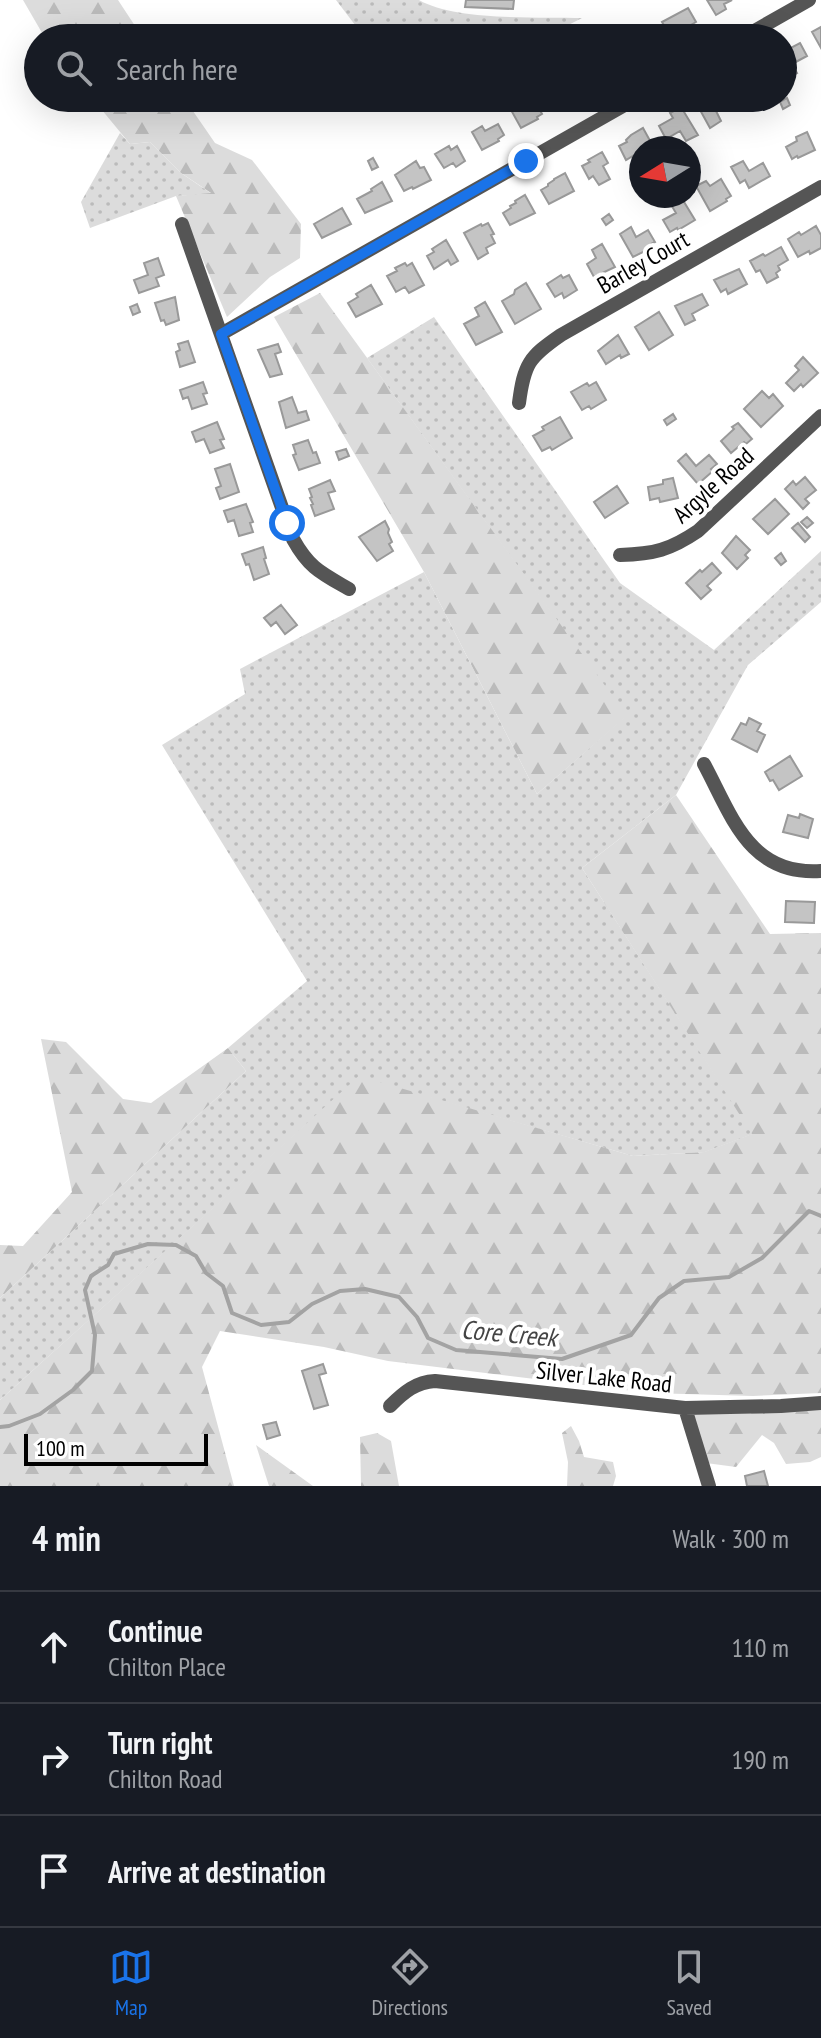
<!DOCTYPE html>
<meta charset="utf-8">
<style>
:root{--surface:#171b24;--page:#20242c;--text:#f1f3f6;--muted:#9ea1a6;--line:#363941;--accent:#1a73e8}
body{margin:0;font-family:"PT Sans Narrow",sans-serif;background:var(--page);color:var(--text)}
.compass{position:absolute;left:629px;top:136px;width:72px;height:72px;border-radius:50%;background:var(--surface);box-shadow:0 8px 32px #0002;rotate:259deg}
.scale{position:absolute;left:24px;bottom:20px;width:184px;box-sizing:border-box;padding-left:8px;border:4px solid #000;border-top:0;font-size:22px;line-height:28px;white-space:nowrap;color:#000;-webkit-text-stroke:6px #fff;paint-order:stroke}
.stop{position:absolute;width:24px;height:24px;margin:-18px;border:6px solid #1a73e8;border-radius:50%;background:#fff}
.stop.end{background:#1a73e8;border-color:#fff;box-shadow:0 2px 8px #0008}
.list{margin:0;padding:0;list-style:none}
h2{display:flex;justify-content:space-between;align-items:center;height:104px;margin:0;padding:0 32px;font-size:34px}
h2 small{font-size:26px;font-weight:400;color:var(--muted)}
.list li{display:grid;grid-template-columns:52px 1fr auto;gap:24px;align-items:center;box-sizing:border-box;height:112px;padding:0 32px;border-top:2px solid var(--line)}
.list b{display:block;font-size:30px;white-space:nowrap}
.list p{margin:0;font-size:26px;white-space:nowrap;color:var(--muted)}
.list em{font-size:26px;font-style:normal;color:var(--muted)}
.icon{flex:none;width:44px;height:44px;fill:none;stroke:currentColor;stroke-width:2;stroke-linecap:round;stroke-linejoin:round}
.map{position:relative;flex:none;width:821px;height:1486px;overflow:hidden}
.search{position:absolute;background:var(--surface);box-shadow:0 8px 32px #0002;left:24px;right:24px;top:24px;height:88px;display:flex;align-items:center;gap:20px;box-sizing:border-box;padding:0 28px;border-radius:44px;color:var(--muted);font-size:30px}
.sheet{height:440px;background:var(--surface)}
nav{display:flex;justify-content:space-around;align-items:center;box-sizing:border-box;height:112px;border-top:2px solid var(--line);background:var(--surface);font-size:22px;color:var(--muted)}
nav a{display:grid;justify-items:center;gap:4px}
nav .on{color:var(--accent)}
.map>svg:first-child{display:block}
.grass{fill:url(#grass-dots)}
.forest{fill:url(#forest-firs)}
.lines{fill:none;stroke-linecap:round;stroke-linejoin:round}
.stream{stroke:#a3a3a3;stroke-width:4}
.building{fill:#c4c4c4;stroke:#999;stroke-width:2}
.minor{stroke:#555;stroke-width:14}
.route{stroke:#1a73e8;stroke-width:10}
.labels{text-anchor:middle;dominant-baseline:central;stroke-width:8;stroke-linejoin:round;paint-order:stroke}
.street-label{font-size:24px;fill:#000;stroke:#fff}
.water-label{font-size:26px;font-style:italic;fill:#444;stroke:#fff}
</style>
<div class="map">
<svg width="821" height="1486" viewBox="0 0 821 1486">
<defs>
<pattern id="grass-dots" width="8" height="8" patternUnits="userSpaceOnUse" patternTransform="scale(2)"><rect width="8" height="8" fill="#dcdcdc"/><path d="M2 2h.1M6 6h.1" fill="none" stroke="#bbb" stroke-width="1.8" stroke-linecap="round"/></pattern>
<pattern id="forest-firs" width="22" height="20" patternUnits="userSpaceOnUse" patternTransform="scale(2)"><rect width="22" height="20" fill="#dcdcdc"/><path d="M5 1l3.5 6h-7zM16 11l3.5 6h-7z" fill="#bbb"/></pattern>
</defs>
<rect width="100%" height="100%" fill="#fff"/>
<path class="grass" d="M336,0H419C455,21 539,17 582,18L543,38H365Z
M120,133L130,144L150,142L181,173L212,194L176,196L90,228L81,202Z
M434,317L620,583L714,650L821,551V602L748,665L676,795L582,868L753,1134L705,1152L633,1156L359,1077L0,1400V1298L246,1071L228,1048L307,981L162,745L245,694L240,669L424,572L537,794L626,716L367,358Z"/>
<path class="forest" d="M23,0H118L143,38H45Z
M92,98H184L215,143L252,160L301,224L300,258L270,277L227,317L176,196L211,193L181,173L150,142L130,144Z
M320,293L627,716L537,794L424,572L274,317Z
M676,795L770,934L821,933V1393L753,1396L650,1393L388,1361L324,1347L220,1331L202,1367L234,1486H0V1400L359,1076L633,1156L704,1152L752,1134L582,868Z
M41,1039L66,1042L123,1099L151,1103L228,1048L246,1071L0,1298V1245L23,1246L72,1192Z
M821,1407V1457L810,1462L786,1464L774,1443L762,1435L736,1467L706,1463L690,1412Z
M571,1426L579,1441L584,1457L613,1462L616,1476L613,1486H567L568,1462L562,1433Z
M377,1433L391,1441L399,1486H361L360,1437Z
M256,1445L313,1486H269Z"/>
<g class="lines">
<path class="stream" d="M0,1427L9,1426L40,1414L73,1390L92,1371L95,1335L85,1290L91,1276L108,1265L114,1254L148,1244L176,1245L196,1256L206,1273L223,1286L232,1313L261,1325L289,1322L312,1304L340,1291L365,1289L399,1297L417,1317L428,1338L456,1350L562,1359L631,1335L659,1298L684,1281L729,1277L762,1258L809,1211L821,1216"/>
</g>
<path class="building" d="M466,0H514L513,9L465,7Z
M707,0H732L724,4L726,9L716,15Z
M688,8L696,22L682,30L684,33L676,38H671L662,22Z
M821,27V48L812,32Z
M800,43L807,56L792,64L797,73L784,80L783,49L785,51Z
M696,98H727L730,103L716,111L721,121L710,128L694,99Z
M745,98H760L762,101L750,108Z
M787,98L790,105L783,109L780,102Z
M536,103L542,114L537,117L538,119L521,128L511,110L520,105L524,110Z
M681,107L698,135L686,141L680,131L666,139L659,126L673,118L670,113Z
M498,124L504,135L498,139L499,141L482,150L472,132L482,126L485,131Z
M643,128L654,148H641V151L626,160L619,146L627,142L626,140L631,135Z
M807,132L815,150L798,158L797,156L792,159L786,147L797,141L796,137Z
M449,146L451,150L457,146L465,161L456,167L453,163L444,168L435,154Z
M602,152L608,163L603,166L610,179L599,185L593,176L589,179L582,166L590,162L588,160Z
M373,158L378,167L372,170L368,161Z
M416,161L420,168L424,167L431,180L413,189L412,187L404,191L395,175Z
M743,161L749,171L763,163L770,176L749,188L745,180L740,183L731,167Z
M565,173L574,191L549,204L541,190L548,186V184L554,180V179Z
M721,179L731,196L726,199L727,201L710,211L696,186L706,181L710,186Z
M382,182L392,201L365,213L357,199L372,191L371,189Z
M525,195L535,213L510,225L503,213L511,208L510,206L516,203L515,201Z
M681,197L695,220L678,230L677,228L670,232L663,220L676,213L670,203Z
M342,208L351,224L322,238L314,224Z
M609,214L613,220L606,225L602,219Z
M488,223L494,234L491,235L495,243L486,248L488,253L478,259L464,233L481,224L482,226Z
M816,226L821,235V248L810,254L809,251L798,257L788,239L799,232L801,235Z
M631,227L636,237L648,230L655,242L649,245L651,248L633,257L620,234Z
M446,240L458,261L451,265L448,260L434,269L427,256L434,252L432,249Z
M602,244L615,267L594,277L587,264L596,258L592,250Z
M781,247L788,260L778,266L780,270L776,273L778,277L767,283L760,270L756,272L750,261L763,254L765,256Z
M158,258L164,275L156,278L159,286L139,293L134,280L148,275L144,263Z
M405,263L407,266L412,263L424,285L409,293L405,287L396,292L387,276L397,271L395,268Z
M739,269L747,284L728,294L726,289L721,292L714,280Z
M561,275L563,278L569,275L577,290L564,298L562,293L555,297L547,284Z
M526,283L541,309L515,324L502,301L514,294L515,290Z
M371,285L382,304L356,317L348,303L358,297L356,294Z
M702,294L708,305L692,314L695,320L685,325L675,306Z
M175,297L179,320L166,325L164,320L161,321L155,303Z
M485,302L502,332L476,345L464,324L479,316L475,308Z
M137,304L140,312L133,315L130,307Z
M659,312L673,335L649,350L635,327Z
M618,335L629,354L621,358L620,355L606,364L598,351Z
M188,341L195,362L180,367L176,352L180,350L178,344Z
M278,344L281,352L275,354L282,374L270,377L258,350Z
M803,357L818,373L803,387L801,384L794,391L786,383L799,370L795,366Z
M203,382L207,393L203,394L207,404L192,409L188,397L183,399L180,390Z
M596,382L606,400L591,409L589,406L582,410L571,392L587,383L589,386Z
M762,391L769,398L773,394L783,406L761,427L744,409Z
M292,397L298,413L306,411L309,420L286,428L279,402Z
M673,414L676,419L667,425L664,420Z
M560,417L572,438L552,450L550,447L542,451L533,436L544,430L542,427Z
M217,422L224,439L220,440L224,448L210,453L204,439L196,442L192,432Z
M738,423L752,439L746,444L744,442L731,453L721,441L734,429L732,427Z
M308,440L313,453L316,452L320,463L299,470L293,455L296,454L293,445Z
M346,449L349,456L339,460L336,452Z
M686,454L696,466L709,455L717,464L711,469L713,471L698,484L678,461Z
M230,464L239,492L220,499L216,488L221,486L215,469Z
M805,477L816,490L805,499L809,503L803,509L785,489L793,481L796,485Z
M673,478L678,498L660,502L659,498L650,500L648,487L663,484V480Z
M330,480L335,491L328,493L334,509L315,516L311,505L313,504L310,498L312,497L309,489Z
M617,486L628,503L605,518L594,502Z
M775,499L789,514L768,534L753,519Z
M246,504L253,522L250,523L253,532L239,536L234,520L228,522L224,511Z
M807,517L813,523L807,528L801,522Z
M385,521L389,529L388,533L392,542L389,544L393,551L377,561L359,537Z
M798,523L810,537L805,542L792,528Z
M736,536L750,550L745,555L748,558L737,569L722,553Z
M263,547L266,558L264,559L269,574L254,580L249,564L246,565L242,554Z
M781,553L786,561L781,565L775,558Z
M712,563L721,573L707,586L711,590L701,599L686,583L700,570L702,572Z
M281,605L297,625L285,634L276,622L271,626L264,618Z
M749,718L761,724L757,731L765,735L757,752L732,739L741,723L746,725Z
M790,756L802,776L779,790L773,780L770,781L765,772Z
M800,814L813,819L808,838L783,832L788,815L799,818Z
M786,901L815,902L814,923L785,922Z
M323,1364L326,1373L319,1375L328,1405L314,1409L302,1371Z
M276,1422L280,1435L267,1439L263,1425Z
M764,1471L768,1486H747L745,1476Z"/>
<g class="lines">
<path class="minor" d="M742,38L809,0
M182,224L293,539C309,568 321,573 349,589
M221,334L637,98
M519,403C524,364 529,357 561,335L821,187
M620,555C654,554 670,550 698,531L821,416
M704,764C732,816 749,876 821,871
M390,1406C404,1392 416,1382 435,1381L685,1408L781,1406L821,1403
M685,1408L709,1486"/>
</g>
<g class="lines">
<path class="route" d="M287,523L221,334L526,161"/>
</g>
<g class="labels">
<g class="street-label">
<text transform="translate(643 262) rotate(-30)">Barley Court</text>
<text transform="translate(713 485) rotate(-42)">Argyle Road</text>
<text transform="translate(604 1377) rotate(6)">Silver Lake Road</text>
</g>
<g class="water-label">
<text transform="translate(509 1333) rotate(5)">Core Creek</text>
</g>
</g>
</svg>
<svg class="compass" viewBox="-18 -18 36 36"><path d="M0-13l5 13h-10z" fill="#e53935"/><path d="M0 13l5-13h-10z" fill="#9ea1a6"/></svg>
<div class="scale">100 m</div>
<div class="stop" style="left:287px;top:523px"></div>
<div class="stop end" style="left:526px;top:161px"></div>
<div class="search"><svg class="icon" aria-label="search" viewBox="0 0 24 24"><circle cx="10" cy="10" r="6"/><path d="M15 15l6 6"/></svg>Search here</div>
</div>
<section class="sheet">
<h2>4 min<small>Walk · 300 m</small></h2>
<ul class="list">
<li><svg class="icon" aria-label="ahead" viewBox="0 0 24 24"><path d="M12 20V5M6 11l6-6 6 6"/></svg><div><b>Continue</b><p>Chilton Place</p></div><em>110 m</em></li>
<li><svg class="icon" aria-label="right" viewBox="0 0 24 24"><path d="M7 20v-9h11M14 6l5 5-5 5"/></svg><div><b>Turn right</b><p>Chilton Road</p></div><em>190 m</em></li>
<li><svg class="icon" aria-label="arrive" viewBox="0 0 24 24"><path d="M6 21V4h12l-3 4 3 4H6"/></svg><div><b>Arrive at destination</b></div></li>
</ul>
</section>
<nav>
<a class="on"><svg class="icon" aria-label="map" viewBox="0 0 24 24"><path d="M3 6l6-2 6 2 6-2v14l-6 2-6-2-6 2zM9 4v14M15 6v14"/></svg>Map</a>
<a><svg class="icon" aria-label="directions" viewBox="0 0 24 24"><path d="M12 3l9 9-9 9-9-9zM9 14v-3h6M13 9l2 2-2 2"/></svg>Directions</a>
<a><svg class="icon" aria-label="saved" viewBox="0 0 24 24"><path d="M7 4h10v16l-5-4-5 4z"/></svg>Saved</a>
</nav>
